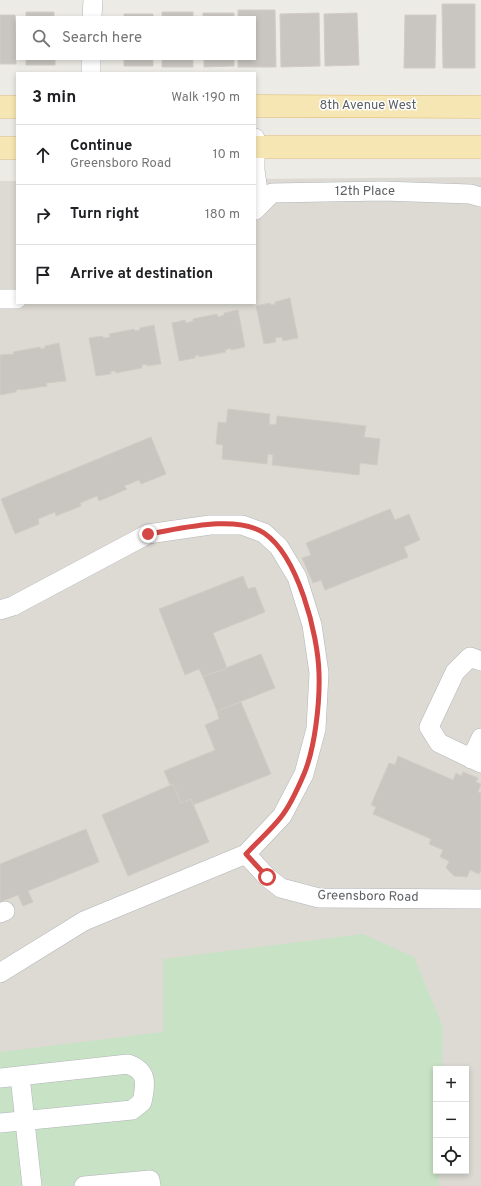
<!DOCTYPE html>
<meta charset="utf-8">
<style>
:root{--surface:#fff;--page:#f2f2f2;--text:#202124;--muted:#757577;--line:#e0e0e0}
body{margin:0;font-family:Overpass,sans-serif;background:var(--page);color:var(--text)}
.controls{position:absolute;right:12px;bottom:12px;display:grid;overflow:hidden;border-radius:0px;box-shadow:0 2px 6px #0003}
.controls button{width:36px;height:36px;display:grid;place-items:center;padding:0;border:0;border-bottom:1px solid var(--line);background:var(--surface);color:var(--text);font:20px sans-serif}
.stop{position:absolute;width:12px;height:12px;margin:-9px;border:3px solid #d44745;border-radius:50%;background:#fff}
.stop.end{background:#d44745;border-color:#fff;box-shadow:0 1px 4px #0008}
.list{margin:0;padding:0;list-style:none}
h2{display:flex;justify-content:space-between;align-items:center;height:52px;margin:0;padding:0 16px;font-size:17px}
h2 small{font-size:13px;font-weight:400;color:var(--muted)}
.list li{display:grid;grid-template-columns:26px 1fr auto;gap:12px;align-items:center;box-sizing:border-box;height:60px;padding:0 16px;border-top:1px solid var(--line)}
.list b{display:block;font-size:15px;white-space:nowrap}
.list p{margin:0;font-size:13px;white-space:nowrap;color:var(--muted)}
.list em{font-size:13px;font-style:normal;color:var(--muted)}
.icon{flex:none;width:22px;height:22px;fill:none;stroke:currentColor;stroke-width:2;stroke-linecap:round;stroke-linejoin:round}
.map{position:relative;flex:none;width:481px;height:1186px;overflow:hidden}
.search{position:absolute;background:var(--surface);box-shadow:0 2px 6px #0003;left:16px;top:16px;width:240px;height:44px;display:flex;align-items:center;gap:10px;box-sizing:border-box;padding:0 14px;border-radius:0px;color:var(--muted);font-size:15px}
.panel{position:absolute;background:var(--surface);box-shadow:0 2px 6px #0003;left:16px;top:72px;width:240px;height:232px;border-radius:0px}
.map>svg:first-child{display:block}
.education{fill:#dddad4;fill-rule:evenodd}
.green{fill:#c7e2c5}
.building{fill:#c9c6c2;stroke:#d1ccc4}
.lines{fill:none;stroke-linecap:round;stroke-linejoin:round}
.minor-casing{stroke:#b2b5b8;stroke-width:20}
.major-casing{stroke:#e0b86c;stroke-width:23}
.minor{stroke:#fff;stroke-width:19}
.major{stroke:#f5e6b3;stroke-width:22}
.route{stroke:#d44745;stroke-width:5}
.labels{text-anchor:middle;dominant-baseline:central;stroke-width:3;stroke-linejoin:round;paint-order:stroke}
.street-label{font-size:13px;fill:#5d6064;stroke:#fff}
</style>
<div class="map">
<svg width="481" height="1186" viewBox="0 0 481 1186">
<rect width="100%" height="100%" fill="#edebe5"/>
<path class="education" d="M481,177V1186H0V181H17V303H255V179ZM436,1069H466V1171H436Z"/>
<path class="green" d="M363,934L414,957L443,1027L442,1069H436V1171H439V1186H0V1052L163,1032V959Z"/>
<path class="building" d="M442,4H475V68H443Z
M238,10H275L276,67H238V59H255V17H238Z
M26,12H54V17H26Z
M162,12H193V17H162Z
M203,13H234V17H203Z
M319,13L320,66L281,67L280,14Z
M357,13L359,65L325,66L324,14Z
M124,14H153V17H124Z
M0,15H15L16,64H0Z
M405,15H436L435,68H404Z
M26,59H55V65H26Z
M124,59H153V66H124Z
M162,59H193V67H162Z
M204,59H234V66L204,67Z
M290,298L298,338L283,341L282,337L275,338L276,342L264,344L256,306L270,303L271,305L275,304V302Z
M238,310L245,347L231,350V348L225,350L226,352L199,357V355L195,356V358L179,361L172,323L185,320L186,323L193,321V319L217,314L218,317L224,315V313Z
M154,325L161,364L147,366V364L142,365V368L116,373L115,371H111V374L96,376L89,338L102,336L104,338L110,337L109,334L134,329L135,331L140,330V328Z
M59,343L66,381L46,383L47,386L20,390V389L16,390V392L0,395V355L14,354L13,352L40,347V349L45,348V346Z
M228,409L270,414L269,424L276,425L277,416L366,426L364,437L380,439L377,465L360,463L359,475L272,465L273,455L268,454L267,464L222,459L223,445L216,444L218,422L226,423Z
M151,437L166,474L141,484L139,480L124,486L127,489L99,501L97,496L80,503L81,506L56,516L55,512L38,519L39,524L15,534L1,499Z
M390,509L395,520L409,514L420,540L404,547L408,557L325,590L321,580L313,583L302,558L311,555L306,543Z
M243,576L248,589L255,587L265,612L213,633L227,668L203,677L199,669L185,675L159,609Z
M261,654L275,688L217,711L203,677Z
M241,702L271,774L193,805L191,799L181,803L173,784L170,785L164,771L215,750L205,725L219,719L217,711Z
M398,756L453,780L456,773L461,776L463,772L478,778L476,782L481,784L478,792L481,793V870L479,874L470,870L467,877L454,876L446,868L449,861L440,857L443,850L429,844L431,839L373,814L376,807L371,805L389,763L395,765Z
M173,784L181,803L191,799L209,842L128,876L102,815Z
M86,829L99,862L28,891L33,902L23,906L18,895L0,902V864Z"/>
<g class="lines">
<defs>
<path id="minor" d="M92,17L93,0
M91,73V59
M255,138V170L260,205
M255,210L272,193L383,191L470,194L481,197
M0,299H17
M0,610L13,606L148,534L210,525H242L264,533L279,547L297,577L312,625L319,673L316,729L304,774L282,816L246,854L84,921L0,973
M481,661L470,657L455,672L429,727L439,743L481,763
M471,759L481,738
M246,854L267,877L281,888L319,898L481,899
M0,913L5,911
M20,1076L32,1186
M0,1078L128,1064C148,1071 146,1084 142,1102L132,1110L0,1123
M84,1186L150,1180L151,1186"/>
<path id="major" d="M255,106L481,107
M0,107H17
M255,147H481
M0,148H17"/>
</defs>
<use href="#minor" class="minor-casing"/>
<use href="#major" class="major-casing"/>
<use href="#minor" class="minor"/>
<use href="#major" class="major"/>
</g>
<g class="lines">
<path class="route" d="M148,534C180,529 235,514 264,533C298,556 318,634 319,673C320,702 315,748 304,774C298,788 290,806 281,817C271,830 257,842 246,854L267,877"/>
</g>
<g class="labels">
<g class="street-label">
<text x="368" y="106">8th Avenue West</text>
<text x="365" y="192">12th Place</text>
<text transform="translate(368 897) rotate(1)">Greensboro Road</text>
</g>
</g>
</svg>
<div class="controls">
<button>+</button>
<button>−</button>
<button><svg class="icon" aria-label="locate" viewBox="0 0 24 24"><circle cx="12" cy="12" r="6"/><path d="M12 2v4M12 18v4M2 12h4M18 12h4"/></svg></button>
</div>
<div class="stop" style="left:267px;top:877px"></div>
<div class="stop end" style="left:148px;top:534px"></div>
<div class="search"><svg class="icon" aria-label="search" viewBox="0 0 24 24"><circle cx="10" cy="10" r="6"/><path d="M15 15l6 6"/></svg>Search here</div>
<section class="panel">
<h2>3 min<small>Walk · 190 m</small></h2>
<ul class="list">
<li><svg class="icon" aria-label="ahead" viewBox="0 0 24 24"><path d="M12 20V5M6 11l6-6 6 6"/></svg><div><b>Continue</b><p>Greensboro Road</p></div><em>10 m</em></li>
<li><svg class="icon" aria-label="right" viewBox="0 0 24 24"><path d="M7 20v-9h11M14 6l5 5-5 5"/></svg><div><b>Turn right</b></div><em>180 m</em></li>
<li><svg class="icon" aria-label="arrive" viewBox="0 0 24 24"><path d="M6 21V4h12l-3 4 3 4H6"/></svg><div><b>Arrive at destination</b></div></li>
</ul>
</section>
</div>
